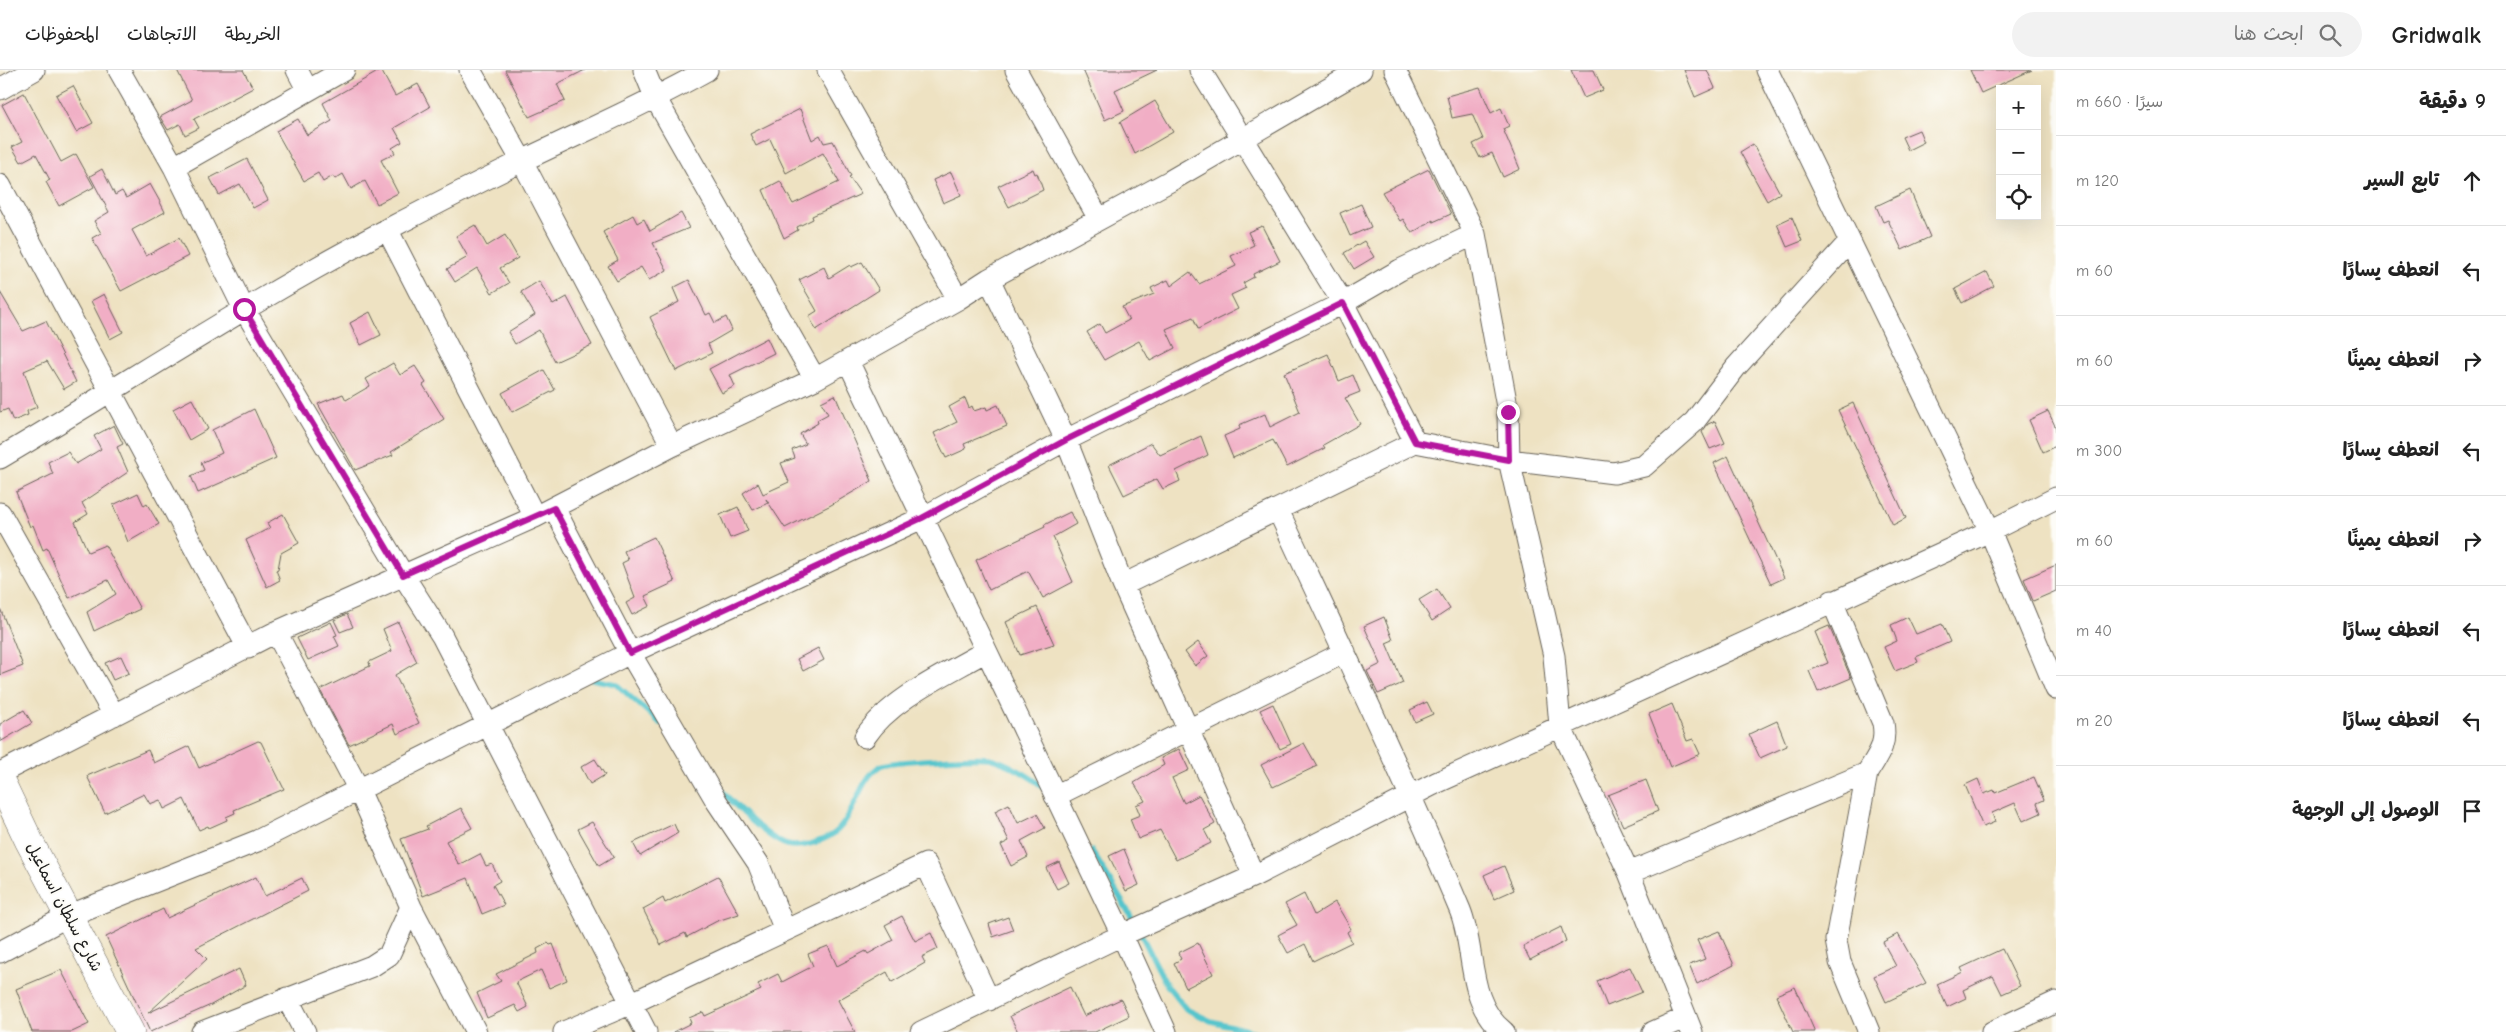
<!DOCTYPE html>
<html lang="ar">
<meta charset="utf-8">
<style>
:root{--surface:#fff;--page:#f2f2f2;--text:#222;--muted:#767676;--line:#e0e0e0}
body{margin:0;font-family:"Comic Neue","Playpen Sans Arabic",sans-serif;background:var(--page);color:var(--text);direction:rtl}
.controls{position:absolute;right:15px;top:15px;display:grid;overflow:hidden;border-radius:0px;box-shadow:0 5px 20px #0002}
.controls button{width:45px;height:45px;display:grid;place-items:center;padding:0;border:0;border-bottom:1px solid var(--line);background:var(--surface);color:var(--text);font:25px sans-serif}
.stop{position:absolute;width:15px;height:15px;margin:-11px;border:4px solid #b5179e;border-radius:50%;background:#fff}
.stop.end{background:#b5179e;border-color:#fff;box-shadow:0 1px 5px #0008}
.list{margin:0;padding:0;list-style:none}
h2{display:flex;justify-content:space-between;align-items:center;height:65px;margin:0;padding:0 20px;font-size:21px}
h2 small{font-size:16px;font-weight:400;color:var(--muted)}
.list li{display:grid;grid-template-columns:32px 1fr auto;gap:15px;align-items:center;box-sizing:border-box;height:90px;padding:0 20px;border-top:1px solid var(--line)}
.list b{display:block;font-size:19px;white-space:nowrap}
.list em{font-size:16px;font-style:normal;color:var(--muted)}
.icon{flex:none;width:28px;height:28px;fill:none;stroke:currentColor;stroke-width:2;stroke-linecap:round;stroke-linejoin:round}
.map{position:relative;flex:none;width:2056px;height:962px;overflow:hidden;direction:ltr}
header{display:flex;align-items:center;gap:30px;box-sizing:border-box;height:70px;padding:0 25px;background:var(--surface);border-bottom:1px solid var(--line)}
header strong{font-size:24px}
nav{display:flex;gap:28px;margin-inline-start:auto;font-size:18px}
.search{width:350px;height:45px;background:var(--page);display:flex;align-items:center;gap:12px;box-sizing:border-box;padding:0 18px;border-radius:28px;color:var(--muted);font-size:19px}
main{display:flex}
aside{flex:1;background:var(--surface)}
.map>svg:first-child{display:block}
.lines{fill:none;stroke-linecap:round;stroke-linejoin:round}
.stream{stroke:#57c5cc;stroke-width:5.5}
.building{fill:#f1aec5}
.street-casing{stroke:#666156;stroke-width:23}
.secondary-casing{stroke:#666156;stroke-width:29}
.street{stroke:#fff;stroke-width:21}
.secondary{stroke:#fff;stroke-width:28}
.route{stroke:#b5179e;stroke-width:6}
.labels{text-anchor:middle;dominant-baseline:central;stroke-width:4;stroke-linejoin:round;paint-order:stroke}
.street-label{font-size:16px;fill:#1c1c1c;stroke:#fdfcf7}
</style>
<header>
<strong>Gridwalk</strong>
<div class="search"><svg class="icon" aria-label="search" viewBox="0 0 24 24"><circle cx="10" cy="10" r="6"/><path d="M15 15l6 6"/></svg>ابحث هنا</div>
<nav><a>الخريطة</a><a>الاتجاهات</a><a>المحفوظات</a></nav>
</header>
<main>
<aside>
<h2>9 دقيقة<small>سيرًا · 660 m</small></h2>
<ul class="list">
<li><svg class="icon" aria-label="ahead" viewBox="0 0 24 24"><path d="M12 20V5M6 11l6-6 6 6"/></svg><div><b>تابع السير</b></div><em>120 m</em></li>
<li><svg class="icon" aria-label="left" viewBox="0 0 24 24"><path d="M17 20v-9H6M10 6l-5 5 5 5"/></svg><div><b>انعطف يسارًا</b></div><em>60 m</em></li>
<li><svg class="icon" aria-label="right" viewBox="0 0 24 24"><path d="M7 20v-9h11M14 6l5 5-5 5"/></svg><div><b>انعطف يمينًا</b></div><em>60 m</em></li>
<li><svg class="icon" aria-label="left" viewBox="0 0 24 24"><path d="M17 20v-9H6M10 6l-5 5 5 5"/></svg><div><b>انعطف يسارًا</b></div><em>300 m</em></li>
<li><svg class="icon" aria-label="right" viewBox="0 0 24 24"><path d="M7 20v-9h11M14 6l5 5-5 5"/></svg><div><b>انعطف يمينًا</b></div><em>60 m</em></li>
<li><svg class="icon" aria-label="left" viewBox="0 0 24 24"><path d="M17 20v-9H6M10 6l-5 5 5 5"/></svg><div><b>انعطف يسارًا</b></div><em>40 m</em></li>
<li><svg class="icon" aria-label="left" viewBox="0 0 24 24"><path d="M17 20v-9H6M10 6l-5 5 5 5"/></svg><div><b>انعطف يسارًا</b></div><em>20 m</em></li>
<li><svg class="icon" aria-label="arrive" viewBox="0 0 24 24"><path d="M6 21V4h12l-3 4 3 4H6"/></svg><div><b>الوصول إلى الوجهة</b></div></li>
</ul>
</aside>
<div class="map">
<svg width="2056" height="962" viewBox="0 0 2056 962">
<rect width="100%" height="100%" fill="#fdfcf7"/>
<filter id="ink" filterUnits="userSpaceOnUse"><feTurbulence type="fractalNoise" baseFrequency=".02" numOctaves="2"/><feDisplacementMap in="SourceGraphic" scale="10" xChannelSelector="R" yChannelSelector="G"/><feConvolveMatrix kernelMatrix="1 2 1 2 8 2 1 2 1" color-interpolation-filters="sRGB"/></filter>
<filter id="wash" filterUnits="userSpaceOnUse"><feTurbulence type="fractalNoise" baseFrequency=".0096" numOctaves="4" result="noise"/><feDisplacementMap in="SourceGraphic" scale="20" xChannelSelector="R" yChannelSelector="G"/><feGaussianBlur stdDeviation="1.12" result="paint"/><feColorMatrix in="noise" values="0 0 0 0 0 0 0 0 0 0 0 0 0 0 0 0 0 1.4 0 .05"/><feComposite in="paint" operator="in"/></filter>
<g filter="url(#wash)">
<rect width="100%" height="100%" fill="#eee2c2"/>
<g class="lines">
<path class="stream" d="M592,609L616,614L660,653
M720,719C735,735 766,768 787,775C801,779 829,770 839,759C856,741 859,710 880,696C888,691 978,686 989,688C1006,692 1030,706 1043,717
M1092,781L1138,858L1166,914L1186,939L1211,951L1255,962"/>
</g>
<g id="blocks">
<path class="building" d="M177,0H243L253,18L194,49L199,58L185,65L180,54L168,60L160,47L192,30Z
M381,0L395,26L418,14L430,37L394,58L402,72L392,78L395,83L381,90L398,123L377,134L365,111L351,119L343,104L335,109L333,106L323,112L318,103L304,111L276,61L298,49L307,65L332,51L323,33Z
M505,0H585L557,14L565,31L529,47Z
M1083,0H1157L1115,20L1124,41L1105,50Z
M1571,0H1594L1603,20L1584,28Z
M1684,0H1707L1715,18L1695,27Z
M1970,0H2032L1981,23Z
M73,16L93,53L76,62L56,25Z
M1480,17L1491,43L1501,38L1509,56L1503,59L1520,99L1503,107L1492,83L1480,88L1473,74L1483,69L1472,44L1452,48L1447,26Z
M24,23L61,92L76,84L94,117L59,136L46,112L50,110L36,84L21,92L12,77L22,72L2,35Z
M1155,31L1173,62L1135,84L1120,52Z
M800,39L812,70L820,65L824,73L833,71L851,106L849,107L861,124L812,146L813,149L797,157L798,160L784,168L763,120L780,111L793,134L839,112L823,83L786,103L770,69L756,76L750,64Z
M1919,60L1924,72L1908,80L1902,67Z
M1753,74L1780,123L1767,131L1740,82Z
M247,89L268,130L253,138L240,114L219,125L210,108Z
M102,99L115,125L122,121L126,128L150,114L159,130L165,142L132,160L146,186L179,168L188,186L121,221L92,168L101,163L94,151L109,142L90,106Z
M1033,99L1035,104L1037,103L1043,120L1009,137L998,116Z
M1429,99L1451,144L1433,152V150L1412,163L1403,149L1400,151L1382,122Z
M951,102L961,125L943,133L933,110Z
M1910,120L1930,167L1902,180L1888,150L1883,152L1876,136Z
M1361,134L1371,157L1350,166L1340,143Z
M681,143L689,158L653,173L667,200L649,210L641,197L617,211L608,196L618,190L603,162L633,145L637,153L644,149L650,161Z
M1792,147L1802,171L1787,177L1777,154Z
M475,155L487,176L505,165L518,188L500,198L509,213L492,223L477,198L455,212L447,199L468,187L456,166Z
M1262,156L1280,191L1253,204L1254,207L1243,213L1246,218L1231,225L1238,239L1198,259L1193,247L1166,259L1175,278L1150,291L1139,271L1104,290L1087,262L1100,254L1105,263L1129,250L1122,237L1154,224L1151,218L1168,210L1171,216L1190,202L1199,214L1236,196L1231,186L1254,175L1248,162Z
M1364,171L1374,187L1354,199L1344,183Z
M862,192L879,220L816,260L809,246L817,241L799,210L824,197L829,208L850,195L851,197Z
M1987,202L1994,216L1962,233L1955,219Z
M689,210L706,245L710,243L715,253L726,247L732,260L708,274L712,283L676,301L650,247L679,232L673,218Z
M539,211L553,235L567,227L592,275L555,292L539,260L515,274L508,262L535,245L521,222Z
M0,222L23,261L46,251L76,312L64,319L47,291L24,301L37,337L27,341L28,345L13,351L8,339L0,342Z
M104,224L123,262L110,269L91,231Z
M370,242L381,265L361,275L350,253Z
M767,268L774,283L730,305L735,316L722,323L709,299Z
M1328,284L1339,311L1353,305L1360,322L1345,328L1360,354L1323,375L1325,378L1287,397L1273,370L1233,388L1224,366L1240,359L1239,355L1265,344L1270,357L1300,342L1284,303Z
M393,293L400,305L415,296L426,313L423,315L444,349L391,382L393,385L355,400L318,334L343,324L346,330L370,316L366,309Z
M544,300L555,320L512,342L502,323Z
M835,325L872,411L831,435L785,458L766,429L768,433L753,440L743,423L758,413L763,424L789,412L781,393L795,388L792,380L806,374L800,364L818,353L817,350L828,344L821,332Z
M965,328L969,338L972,336L974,341L986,337L987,340L998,335L1007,356L964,374L966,379L946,388L934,363L957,352L949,337Z
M192,329L208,359L189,370L173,339Z
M1853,333L1906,448L1893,455L1838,340Z
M254,339L276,388L198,423L191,406L204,400L201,393L222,383L212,360Z
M2048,341L2056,358V376L2043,382L2029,350Z
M1715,351L1725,373L1710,379L1702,362L1708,354Z
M114,355L123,374L117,377L128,402L82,433L88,444L75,452L88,482L105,475L140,539L94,561L87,542L116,524L108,510L69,528L47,478L43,480L33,455L30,457L16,422L53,404L48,392L68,382L76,394L101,379L94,366Z
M1201,366L1208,385L1176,401L1180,411L1163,419L1157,409L1124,425L1109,395L1151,373L1160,385Z
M1728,386L1784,508L1771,514L1714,393Z
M138,423L144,436L147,434L159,454L128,472L113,435Z
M738,437L748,461L730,468L720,445Z
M1070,442L1076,454L1053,467L1073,512L1043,528L1028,501L989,520L976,490L1045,457L1044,455Z
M283,444L299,473L281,483L278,499L276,500L280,510L267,517L246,470L270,458L267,453Z
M654,467L675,512L645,526L650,536L632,545L626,533L635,528L622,493L628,490L624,481Z
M2056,495V521L2033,531L2024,509Z
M1437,519L1450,539L1432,551L1419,530Z
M1037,537L1054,574L1020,585L1006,552Z
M0,538L23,596L0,605Z
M347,544L353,557L340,562L334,550Z
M1384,547L1393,570L1386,573L1403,613L1378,624L1367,601L1381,594L1364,556Z
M1908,547L1916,564L1942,554L1950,572L1916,587L1918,592L1895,601L1884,577L1897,571L1891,555Z
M331,552L337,565L334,566L339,576L308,590L297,568Z
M398,552L417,592L395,605L419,653L397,664L393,654L349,675L320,620L370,596L369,592L392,581L383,559Z
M1829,556L1851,608L1818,622L1809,601L1828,593L1815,562Z
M1198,572L1208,586L1195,596L1185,582Z
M818,578L824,590L803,601L797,589Z
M121,586L129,603L113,610L105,593Z
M1427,632L1433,644L1415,652L1410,640Z
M1273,634L1291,674L1280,679L1260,640Z
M1672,634L1687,671L1693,669L1700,684L1670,697L1649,644Z
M24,640L32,653L0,672V654Z
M1777,651L1787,676L1760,688L1749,664Z
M258,671L261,672L284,719L234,740L235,743L226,747L227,750L209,758L208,756L199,760L184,729L164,739L160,730L150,734L144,724L105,743L87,706L148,680L154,693L189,676L199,698Z
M1304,673L1317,696L1273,717L1261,695Z
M1179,679L1189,700L1172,708L1184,733L1199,725L1215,754L1204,760L1211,773L1176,790L1160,760L1138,769L1130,749L1140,745L1136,735L1145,731L1134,713L1164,695L1161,688Z
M595,689L605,705L590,714L581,697Z
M2034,707L2044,730L2037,733L2041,743L2023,751L2015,733L1992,743L1995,752L1983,757L1965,715L1978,709L1984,724L1994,720L1995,723Z
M1646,710L1658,741L1623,756L1608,725Z
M1009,734L1018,753L1037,744L1045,758L1021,771L1028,787L1011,796L1001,775L1009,771L995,741Z
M461,738L472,758L446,771L459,795L480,784L486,796L492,794L500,811L493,815L504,835L482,844L468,808L423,826L401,769L428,759L426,756Z
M592,752L614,787L599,796L578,759Z
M674,754L678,763L640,786L633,773Z
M1124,779L1139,815L1126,821L1109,786Z
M1059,792L1069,813L1057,819L1046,798Z
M1504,796L1514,820L1494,829L1484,805Z
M718,806L739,844L717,851L687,867L685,863L661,875L643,839L663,828L665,833Z
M256,807L265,826L302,808L308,821L196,878L207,889L148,943L239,899L246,915L211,935L150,962L106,867L163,839L167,848Z
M1304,824L1314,845L1335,832L1351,859L1347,862L1352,872L1313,891L1305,874L1288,883L1278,865L1297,855L1285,834Z
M902,846L915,871L931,863L938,879L922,887L925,893L892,912L887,902L838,930L855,962H673L691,953L689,948L703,942L705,946L761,920L758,914L778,904L782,912L813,896L808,884L828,876L837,896L866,881L868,884L893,870L885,855Z
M1008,847L1013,860L993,867L989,854Z
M1561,857L1566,871L1530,890L1523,876Z
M1719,861L1734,895L1697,914L1689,895L1705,889L1697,870Z
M1898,864L1926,913L1886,932L1874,906L1896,896L1883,872Z
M548,873L550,875L553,874L567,910L549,918L541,900L516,912L528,937L519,942L515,935L487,948L477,923L501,911L496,904L538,883L537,879Z
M1198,873L1213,904L1186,918L1174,893L1181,889L1178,883Z
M2002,879L2020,916L2002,924L1993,906L1963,920L1966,928L1947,937L1937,914L1963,902L1961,898Z
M1630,897L1642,922L1607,936L1597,911Z
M61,900L89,954L72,962H32L16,919Z
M1070,917L1084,946L1121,929L1129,946L1095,962H1018L1010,946Z
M1795,917L1815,962H1793L1776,925Z"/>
</g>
</g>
<g filter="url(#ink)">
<use href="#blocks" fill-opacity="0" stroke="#666156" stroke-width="1"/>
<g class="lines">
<defs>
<path id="street" d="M119,0L174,97L244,239L403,505L442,566L646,962
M297,0L307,19
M470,0L522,91L672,376
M644,0L656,29L815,309
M828,0L958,229
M1016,0L1099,149
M1200,0L1343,233L1415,372
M1395,0L1475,164L1508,342L1509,390L1554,586L1560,656L1629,803L1692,962
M1767,0L1990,461L2056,619
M0,19L34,0
M174,97L344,0
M0,115L248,578
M387,159L535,447
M989,209L1066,370L1123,515L1254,806
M848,291L1122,865L1166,962
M0,388C129,312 255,228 388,159C432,136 477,113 522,91C584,61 647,34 707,0
M554,438L630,583L717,732L758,793L785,860
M1278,440C1340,573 1403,705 1460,840C1476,879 1466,933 1504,962
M0,443L114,645
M1123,515L1415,372L1509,390L1614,403L1644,396L1694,352L1736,297L1849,172
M1832,531L1883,653C1887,675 1878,685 1867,703L1836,870L1840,892L1869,962
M276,562L359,720L411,837L476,962
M865,667C891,628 947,604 986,581
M0,703L276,562L535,447L672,376L815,309L958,229L989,209L1170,111L1361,0
M1055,726L1345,582
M1629,803L1867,703
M0,882L68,846L257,771L630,583L922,448L1066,370L1343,233L1400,200L1475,164
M287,928L305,962
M202,962L372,896L389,885L411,837
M564,962L632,933L926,794L989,930
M921,962L1122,865L1254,806L1436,713L1990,461L2056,428
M1653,962L1685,948
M1992,962L2056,932"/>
<path id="secondary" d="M0,710L29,771L130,962"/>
</defs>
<use href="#street" class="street-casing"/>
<use href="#secondary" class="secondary-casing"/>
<use href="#street" class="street"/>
<use href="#secondary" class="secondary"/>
</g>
</g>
<g class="lines" filter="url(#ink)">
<path class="route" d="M244,239L403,505L554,438L630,583L922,448L1066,370L1343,233L1415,372L1509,390L1508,342"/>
</g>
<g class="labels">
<g class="street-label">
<text transform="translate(64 837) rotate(62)">شارع سلطان اسماعيل</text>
</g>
</g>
</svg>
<div class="controls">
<button>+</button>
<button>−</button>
<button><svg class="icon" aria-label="locate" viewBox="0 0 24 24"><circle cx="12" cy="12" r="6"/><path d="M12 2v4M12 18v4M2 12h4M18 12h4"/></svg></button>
</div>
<div class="stop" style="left:244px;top:239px"></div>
<div class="stop end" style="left:1508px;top:342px"></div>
</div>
</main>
